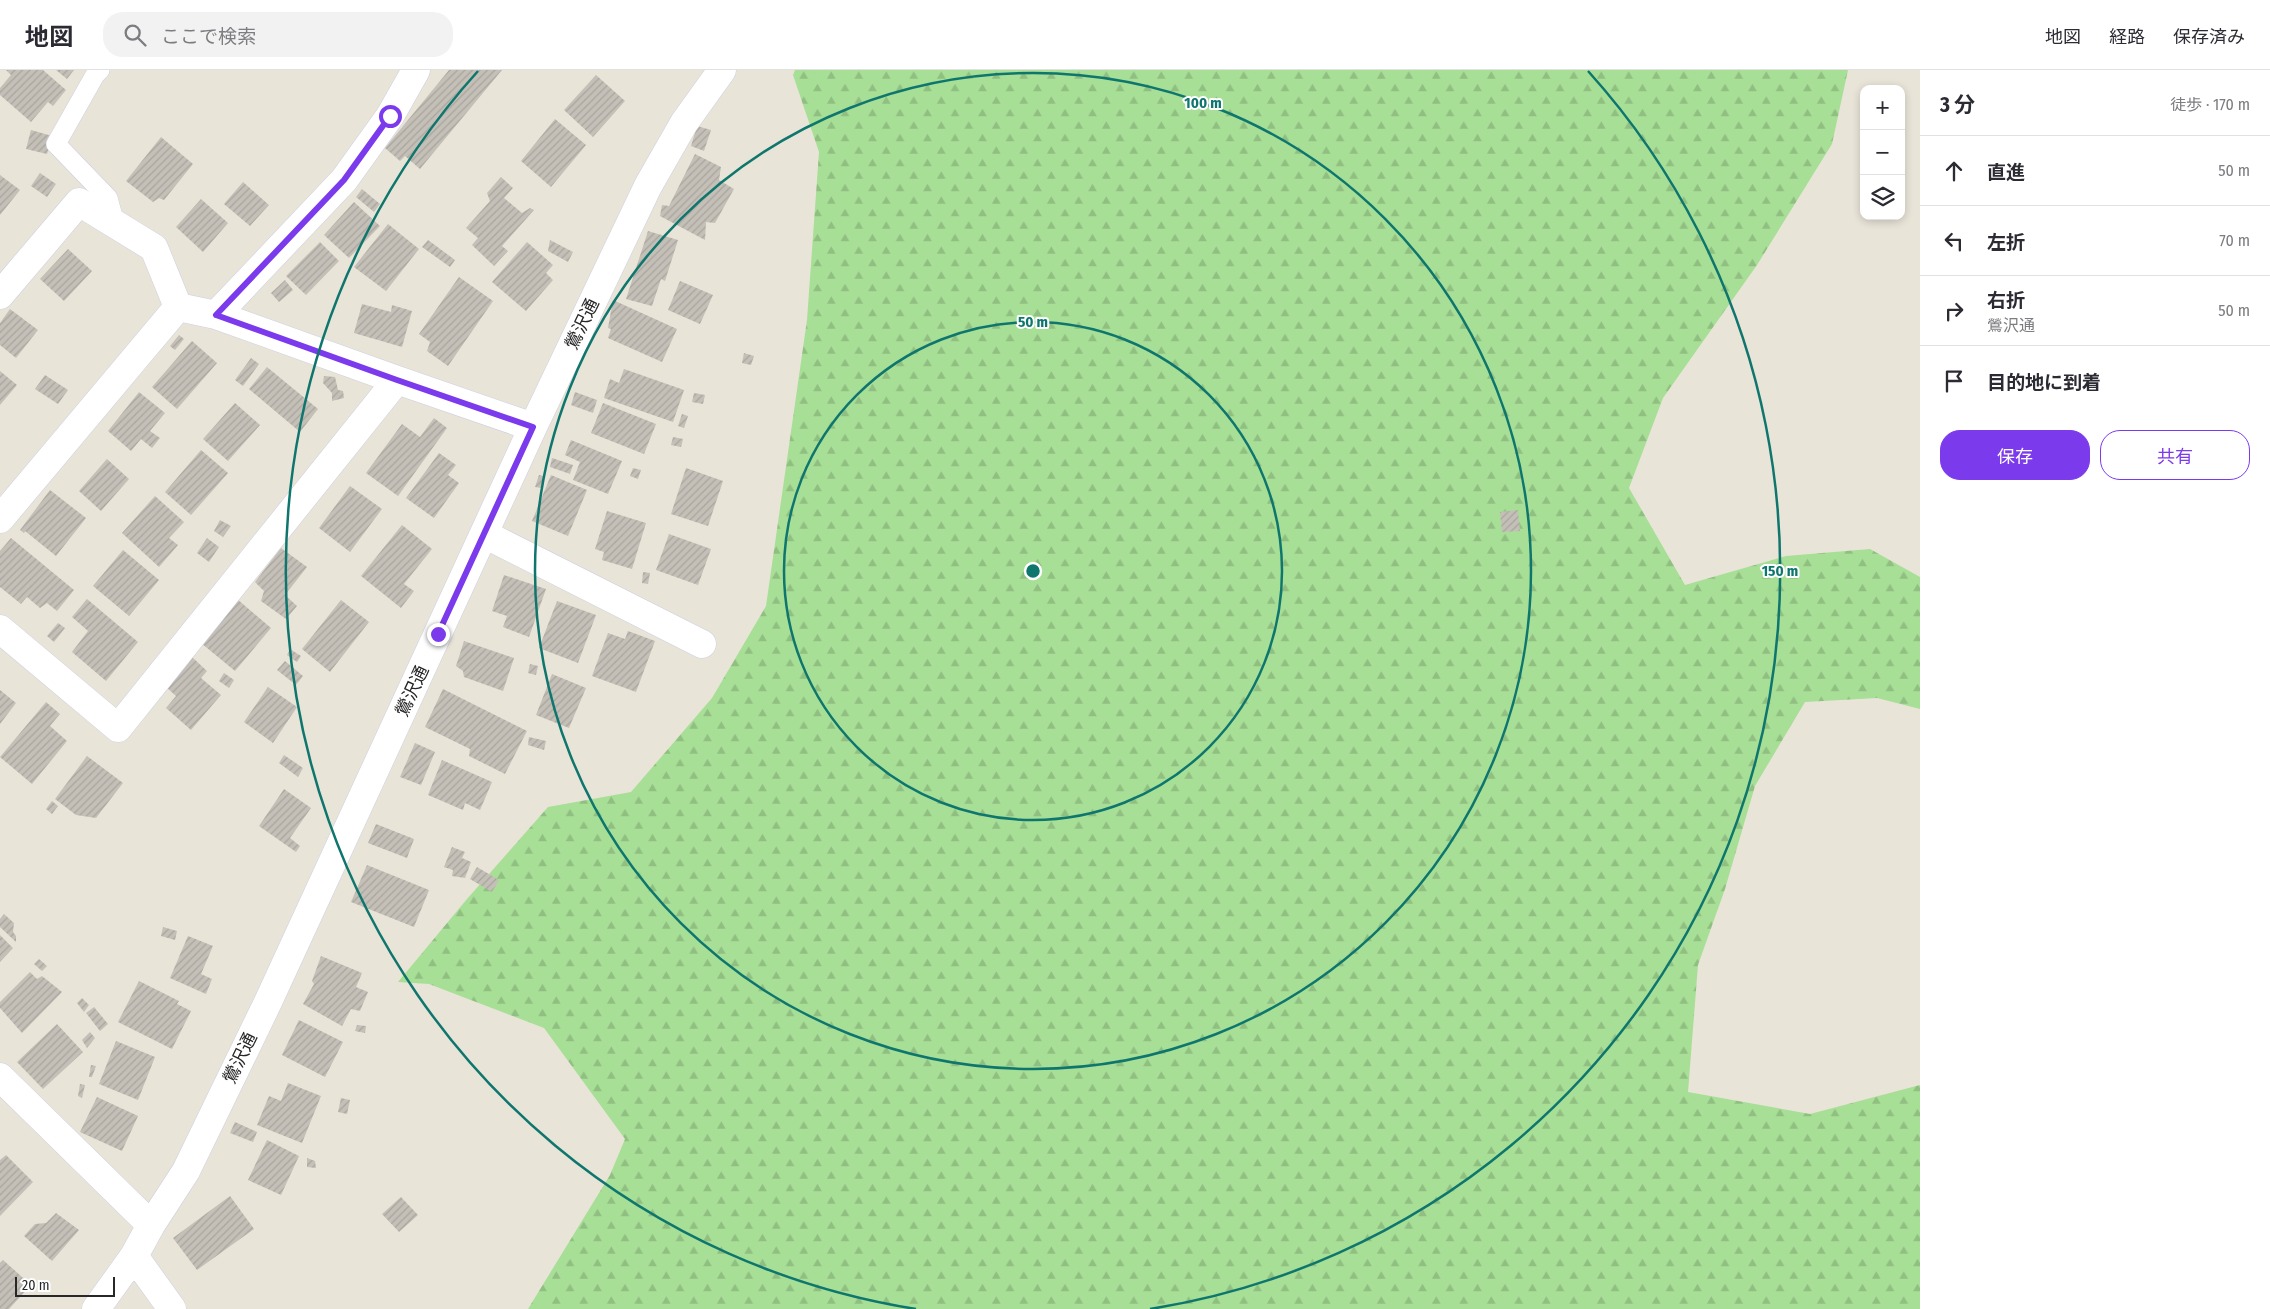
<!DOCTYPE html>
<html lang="ja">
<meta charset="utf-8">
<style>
:root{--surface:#fff;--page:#f2f2f3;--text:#2b2b33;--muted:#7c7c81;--line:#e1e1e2;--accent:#7c3aed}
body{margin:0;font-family:"Fira Sans Condensed","Noto Sans JP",sans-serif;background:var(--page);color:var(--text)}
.controls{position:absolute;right:15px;top:15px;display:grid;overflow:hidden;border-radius:10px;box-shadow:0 2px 8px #0003}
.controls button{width:45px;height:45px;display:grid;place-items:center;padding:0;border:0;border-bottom:1px solid var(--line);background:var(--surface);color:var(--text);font:25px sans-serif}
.scale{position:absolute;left:15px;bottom:12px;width:100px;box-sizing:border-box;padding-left:5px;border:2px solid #272727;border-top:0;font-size:14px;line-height:18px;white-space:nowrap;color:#272727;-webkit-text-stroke:4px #fff;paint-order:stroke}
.stop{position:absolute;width:15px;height:15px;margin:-11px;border:4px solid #7c3aed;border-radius:50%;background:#fff}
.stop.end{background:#7c3aed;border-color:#fff;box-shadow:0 1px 5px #0008}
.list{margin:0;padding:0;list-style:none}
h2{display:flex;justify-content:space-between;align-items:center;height:65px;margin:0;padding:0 20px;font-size:21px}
h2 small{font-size:16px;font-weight:400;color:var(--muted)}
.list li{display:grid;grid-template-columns:32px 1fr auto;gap:15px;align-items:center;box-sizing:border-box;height:70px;padding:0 20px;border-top:1px solid var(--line)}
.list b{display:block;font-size:19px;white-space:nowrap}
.list p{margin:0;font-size:16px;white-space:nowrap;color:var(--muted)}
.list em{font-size:16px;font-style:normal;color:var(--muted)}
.actions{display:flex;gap:10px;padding:15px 20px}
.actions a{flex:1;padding:11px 0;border:1px solid var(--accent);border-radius:20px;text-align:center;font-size:18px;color:var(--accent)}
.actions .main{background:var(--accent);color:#fff}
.icon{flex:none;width:28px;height:28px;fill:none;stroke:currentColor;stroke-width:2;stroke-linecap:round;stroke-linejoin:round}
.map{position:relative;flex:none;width:1920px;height:1239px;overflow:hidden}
header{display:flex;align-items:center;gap:30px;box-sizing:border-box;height:70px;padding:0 25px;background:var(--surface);border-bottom:1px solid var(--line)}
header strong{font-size:24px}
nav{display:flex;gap:28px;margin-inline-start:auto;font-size:18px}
.search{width:350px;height:45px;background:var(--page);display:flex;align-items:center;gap:12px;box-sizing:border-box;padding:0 18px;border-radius:20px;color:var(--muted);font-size:19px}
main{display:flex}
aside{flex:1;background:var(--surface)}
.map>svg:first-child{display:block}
.forest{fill:url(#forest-firs)}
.building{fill:url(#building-hatch)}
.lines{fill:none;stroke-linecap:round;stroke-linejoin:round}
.lane-casing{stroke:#cecfe0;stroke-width:20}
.street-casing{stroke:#cecfe0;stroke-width:29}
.lane{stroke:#fff;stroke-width:19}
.street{stroke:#fff;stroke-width:28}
.route{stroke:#7c3aed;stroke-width:6}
.ring{fill:none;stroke:#0f766e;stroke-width:2.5}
.labels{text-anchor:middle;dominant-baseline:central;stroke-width:4;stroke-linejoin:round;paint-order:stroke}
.street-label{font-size:18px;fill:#272727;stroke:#fff}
.centre{fill:#0f766e;stroke:#fff;stroke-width:2.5}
.ring-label{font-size:15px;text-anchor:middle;font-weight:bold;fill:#0f766e;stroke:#fff;stroke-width:4;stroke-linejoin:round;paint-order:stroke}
</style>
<header>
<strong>地図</strong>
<div class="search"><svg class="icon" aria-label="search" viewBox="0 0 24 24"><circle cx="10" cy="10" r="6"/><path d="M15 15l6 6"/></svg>ここで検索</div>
<nav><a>地図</a><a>経路</a><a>保存済み</a></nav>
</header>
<main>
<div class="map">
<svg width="1920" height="1239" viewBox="0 0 1920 1239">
<defs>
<pattern id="forest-firs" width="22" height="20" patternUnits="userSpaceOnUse" patternTransform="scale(1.25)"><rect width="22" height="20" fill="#a7df96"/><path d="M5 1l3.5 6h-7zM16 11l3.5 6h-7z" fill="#90bf81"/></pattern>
<pattern id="building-hatch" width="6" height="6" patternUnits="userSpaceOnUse" patternTransform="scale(1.25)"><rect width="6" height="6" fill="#c4c0b8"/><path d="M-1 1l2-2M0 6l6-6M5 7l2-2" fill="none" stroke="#a8a59e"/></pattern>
</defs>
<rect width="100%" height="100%" fill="#e9e4d8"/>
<path class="forest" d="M795,0H1848L1832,74L1757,195L1663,328L1629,418L1685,515L1786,486L1870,479L1920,507V639L1877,628L1805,632L1755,716L1725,819L1698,895L1688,1022L1810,1044L1920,1015V1239H528L610,1105L625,1069L544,958L429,914L398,912L467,829L548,737L631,722L712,628L766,536L807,250L819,82L793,5Z"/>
<path class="building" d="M6,0H43L66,20L53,36L48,32L31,52L0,25V18L11,5Z
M56,0H74L67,9Z
M449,0H502L420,99L405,86L400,91L385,78Z
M596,5L625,31L593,67L564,40Z
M555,49L586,75L551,117L521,91Z
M697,56L711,60L704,81L691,76Z
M31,60L52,66L47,84L26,79Z
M161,67L193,94L164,130L159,128L153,132L126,111Z
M695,84L721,97L719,110L734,119L715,153L706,152L705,170L660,146L662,135L669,136Z
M40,103L56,114L47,127L31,116Z
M0,105L20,120L0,145Z
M501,107L513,118L504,128L522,143L530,138L534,140L502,176L508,181L494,196L472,175L478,168L466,158L490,131L487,123Z
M243,112L269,135L250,156L224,134Z
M362,119L380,134L374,142L356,127Z
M201,129L228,153L203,182L176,157Z
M354,132L380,156L349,188L324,165Z
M388,154L419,179L386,221L354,197Z
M648,161L678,170L665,211L661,209L652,236L626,229Z
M428,170L455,190L450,197L422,177Z
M550,170L573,182L568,192L548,181Z
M320,172L339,191L306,225L286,206Z
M527,172L553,195L546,203L553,210L526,241L492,212Z
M68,179L92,201L64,231L40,209Z
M459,207L493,231L448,296L427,281L430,272L419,264Z
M285,210L293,220L279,232L271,223Z
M680,211L713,225L700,254L668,240Z
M613,230L677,259L662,292L608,268L611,259L608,258Z
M362,234L391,242L392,235L412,241L402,277L354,263Z
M10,239L38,260L16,288L0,275V253Z
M179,265L184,269L175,280L170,276Z
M192,271L217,293L177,339L152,317Z
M744,283L754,286L751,295L742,293Z
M251,288L259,294L243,316L235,310Z
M267,297L318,339L300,362L249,319Z
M624,299L684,320L673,352L604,328L610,309L619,313Z
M0,301L17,315L0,335Z
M45,305L68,320L58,334L35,319Z
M324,306L335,307L338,320L343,321L344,328L332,331V323L323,313Z
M139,322L165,343L150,361L160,368L152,378L141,369L131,381L108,361Z
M575,322L597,330L593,343L571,335Z
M694,323L705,325L703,334L692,332Z
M235,333L260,355L228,391L203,369Z
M603,333L656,354L644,384L591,363Z
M682,344L688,346L684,358L678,356Z
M434,348L447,358L398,426L366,403L402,354L420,367Z
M673,367L683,369L681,377L671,375Z
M571,370L622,391L608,424L573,410L580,392L565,385Z
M201,380L228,403L191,445L165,422Z
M439,383L456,395L448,405L459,413L434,448L406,428Z
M552,388L573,395L570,404L550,397Z
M107,389L129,409L101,441L79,421Z
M633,398L641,400L638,409L630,406Z
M686,398L723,411L708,456L671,444Z
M539,405L544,406L541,418L535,417Z
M551,405L587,420L568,466L532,451Z
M350,416L382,439L350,482L319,458Z
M50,420L86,448L56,486L25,461L24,463L20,460Z
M155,426L184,452L169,468L178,475L159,497L122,463Z
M1518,440L1520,461L1502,462L1500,442Z
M607,441L646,453L632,499L602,490L604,482L595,479Z
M220,450L231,456L223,467L214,461Z
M402,455L432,479L404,514L414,521L401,538L361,506Z
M669,464L711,479L698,515L656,500Z
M11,468L74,520L57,541L47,533L40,538L27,527L21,534L0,517V481Z
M207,468L219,477L209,492L197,483Z
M281,478L307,497L285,525L297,536L286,549L261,531L264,521L255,512Z
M123,480L159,510L129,546L93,516Z
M643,502L650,503L648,514L642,513Z
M504,505L546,519L529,567L503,557L507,546L492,541Z
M87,529L138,572L106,611L72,582L88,561L72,547Z
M237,529L271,558L235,601L201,573Z
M341,530L369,552L330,602L302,579Z
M557,531L596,545L578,593L539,578Z
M58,553L65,558L54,572L47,566Z
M628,561L655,571L636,622L592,606L608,563L625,569Z
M464,571L514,588L503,621L464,607L463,601L456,596Z
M290,579L301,586L297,592L287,585Z
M192,587L207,601L201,608L221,625L191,660L166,638L176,626L166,617Z
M285,591L303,606L296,615L277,600Z
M530,594L538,596L536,605L528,603Z
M224,603L234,610L229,618L219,611Z
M552,604L586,618L569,658L536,645Z
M268,617L297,637L273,673L244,652Z
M443,619L527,661L505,704L469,686L470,679L425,657Z
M0,620L16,633L0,654Z
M46,632L60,644L50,656L67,671L32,714L0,687Z
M529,667L546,671L544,680L528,675Z
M415,673L435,682L421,715L400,707Z
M284,685L303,698L298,707L279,693Z
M87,686L123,713L96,748L76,745L55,729Z
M442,690L492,712L480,740L465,733L463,740L428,725Z
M284,719L311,738L290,768L300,776L296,782L259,756Z
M52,731L58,736L52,744L46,739Z
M376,754L414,769L407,788L368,773Z
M452,777L465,782L462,788L471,792L465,808L452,806L453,800L444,797Z
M367,795L429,820L414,857L351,832Z
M477,797L499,810L492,822L470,809Z
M4,844L14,853L13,862L16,866V872L0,857V849Z
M163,857L177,861L175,870L161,866Z
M0,865L13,878L0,892Z
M188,866L213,876L201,904L212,909L206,924L170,908Z
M321,886L362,903L356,917L368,922L360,941L351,939L342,956L303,934L314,914L312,911Z
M39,889L47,896L42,901L34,894Z
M30,902L37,909L42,906L62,922L22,963L0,938V932Z
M139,911L179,931L177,934L191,941L172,979L118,952Z
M82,928L89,935L84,942L77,933Z
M94,937L108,954L100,961L86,943Z
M299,950L343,972L325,1007L282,985Z
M57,954L83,982L43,1019L17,992Z
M357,955L366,956L365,963L355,961Z
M90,962L95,968L87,978L82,970Z
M116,971L155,987L138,1030L99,1014Z
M91,995L96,996L92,1007H89Z
M288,1013L321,1026L302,1073L257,1055L269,1026L281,1031Z
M80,1014L85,1015L82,1028L78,1026Z
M97,1027L138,1046L122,1081L80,1062Z
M341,1028L350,1030L347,1044L338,1042Z
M235,1052L257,1062L253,1072L230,1063Z
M267,1070L299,1086L281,1125L248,1110Z
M6,1085L33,1112L0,1146V1090Z
M307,1088L315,1091L316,1098L307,1097Z
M230,1126L254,1159L197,1200L173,1168Z
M401,1127L418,1145L399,1162L382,1144Z
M56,1143L79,1160L52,1191L24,1166L35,1154L46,1153Z
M3,1190L31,1215L9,1239H0V1193Z"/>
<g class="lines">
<defs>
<path id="lane" d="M100,0L95,5L56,74L108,128L115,154"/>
<path id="street" d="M0,225L79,132L154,178L178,237
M216,245L344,110L390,46L416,0
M0,449L178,237L216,245L397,310L533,357
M484,464L702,574
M0,559L118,658L397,310
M0,1007L151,1155
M134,1186L172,1239
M96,1239L134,1186L151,1155L186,1101L268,932L533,357L648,116L684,53L722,0"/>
</defs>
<use href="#lane" class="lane-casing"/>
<use href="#street" class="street-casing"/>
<use href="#lane" class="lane"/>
<use href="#street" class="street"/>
</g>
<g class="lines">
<path class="route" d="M390,46L344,110L216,245L397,310L533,357L438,564"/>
</g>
<g class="ring">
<circle cx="1033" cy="501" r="249"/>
<circle cx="1033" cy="501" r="498"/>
<path d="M916 1239A747 747 0 0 1 478 1M1588 1A747 747 0 0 1 1150 1239"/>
</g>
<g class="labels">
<g class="street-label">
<text transform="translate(582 254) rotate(-64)">鶯沢通</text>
<text transform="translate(412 621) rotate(-65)">鶯沢通</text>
<text transform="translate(240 988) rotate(-64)">鶯沢通</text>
</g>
</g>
<circle cx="1033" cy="501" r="8" class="centre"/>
<g class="ring-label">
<text x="1203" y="38">100 m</text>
<text x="1033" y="257">50 m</text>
<text x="1780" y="506">150 m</text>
</g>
</svg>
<div class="controls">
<button>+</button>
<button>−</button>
<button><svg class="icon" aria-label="layers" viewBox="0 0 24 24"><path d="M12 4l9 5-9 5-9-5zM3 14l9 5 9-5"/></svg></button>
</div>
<div class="scale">20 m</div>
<div class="stop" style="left:390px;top:46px"></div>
<div class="stop end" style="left:438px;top:564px"></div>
</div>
<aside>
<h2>3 分<small>徒歩 · 170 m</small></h2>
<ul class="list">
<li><svg class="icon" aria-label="ahead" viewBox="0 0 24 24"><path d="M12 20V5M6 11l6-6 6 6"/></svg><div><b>直進</b></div><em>50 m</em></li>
<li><svg class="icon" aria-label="left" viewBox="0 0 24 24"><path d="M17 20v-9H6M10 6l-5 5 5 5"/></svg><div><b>左折</b></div><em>70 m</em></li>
<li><svg class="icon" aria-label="right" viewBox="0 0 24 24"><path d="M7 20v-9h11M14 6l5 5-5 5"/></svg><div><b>右折</b><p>鶯沢通</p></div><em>50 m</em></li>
<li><svg class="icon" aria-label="arrive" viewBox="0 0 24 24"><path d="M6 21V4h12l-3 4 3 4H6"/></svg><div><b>目的地に到着</b></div></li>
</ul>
<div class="actions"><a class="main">保存</a><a>共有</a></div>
</aside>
</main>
